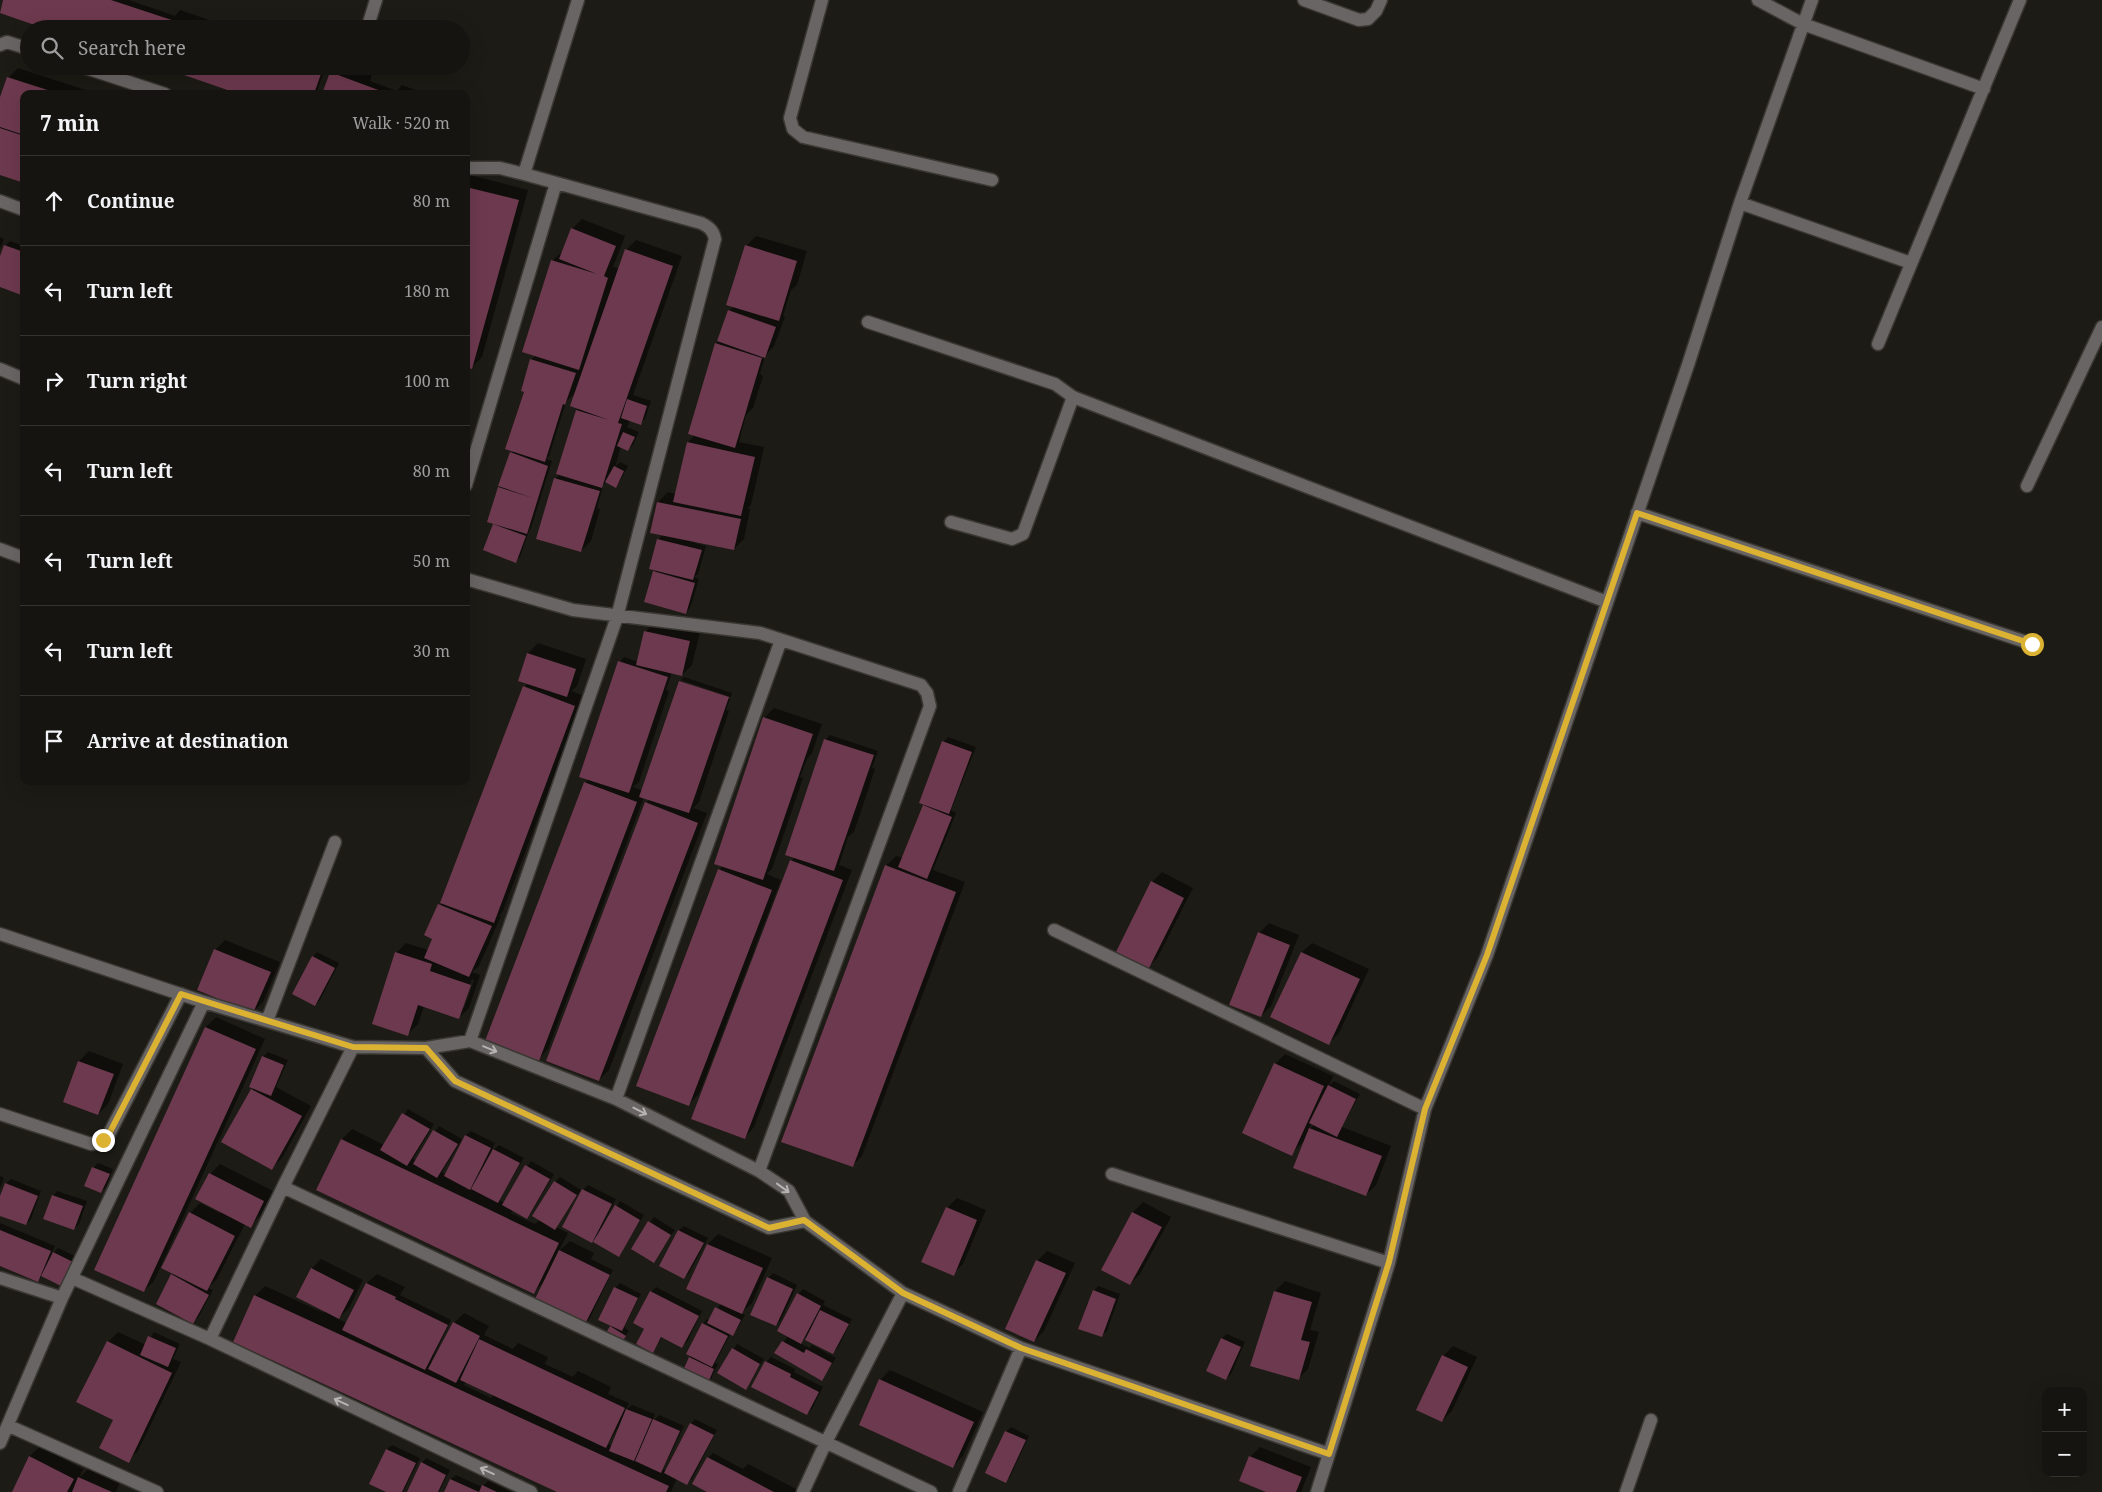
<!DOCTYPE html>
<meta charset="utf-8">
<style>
:root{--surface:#161410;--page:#1f1d19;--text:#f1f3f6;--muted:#9e9e9f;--line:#353330}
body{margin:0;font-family:"Noto Serif",serif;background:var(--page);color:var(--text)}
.controls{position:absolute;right:15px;bottom:15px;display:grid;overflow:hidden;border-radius:10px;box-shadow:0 5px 20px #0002}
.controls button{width:45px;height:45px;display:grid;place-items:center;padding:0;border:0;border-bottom:1px solid var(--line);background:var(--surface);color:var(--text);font:25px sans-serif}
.stop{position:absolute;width:15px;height:15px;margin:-11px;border:4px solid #dcb233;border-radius:50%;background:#fff}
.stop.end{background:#dcb233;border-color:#fff;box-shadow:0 1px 5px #0008}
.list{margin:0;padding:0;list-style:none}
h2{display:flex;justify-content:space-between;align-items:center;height:65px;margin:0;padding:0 20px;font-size:21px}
h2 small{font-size:16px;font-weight:400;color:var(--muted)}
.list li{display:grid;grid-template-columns:32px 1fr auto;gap:15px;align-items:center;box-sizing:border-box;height:90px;padding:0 20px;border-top:1px solid var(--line)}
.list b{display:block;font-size:19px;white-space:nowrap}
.list em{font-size:16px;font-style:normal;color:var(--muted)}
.icon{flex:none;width:28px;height:28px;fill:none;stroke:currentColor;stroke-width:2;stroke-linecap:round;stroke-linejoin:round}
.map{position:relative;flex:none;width:2102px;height:1492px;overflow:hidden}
.search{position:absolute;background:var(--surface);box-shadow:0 5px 20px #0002;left:20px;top:20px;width:450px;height:55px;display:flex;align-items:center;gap:12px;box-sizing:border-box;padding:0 18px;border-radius:28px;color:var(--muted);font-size:19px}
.panel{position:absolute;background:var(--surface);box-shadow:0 5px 20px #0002;left:20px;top:90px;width:450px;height:695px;border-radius:10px}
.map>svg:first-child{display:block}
.shadow{fill:#0007;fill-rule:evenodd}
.building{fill:#6d394e}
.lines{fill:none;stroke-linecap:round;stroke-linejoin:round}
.service-casing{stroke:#3a3832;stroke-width:15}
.minor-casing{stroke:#3a3832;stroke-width:15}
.service{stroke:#696565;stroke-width:12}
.minor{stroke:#696565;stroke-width:12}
.oneway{stroke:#b6b4b1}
.route{stroke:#dcb233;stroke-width:6}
</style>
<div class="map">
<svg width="2102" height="1492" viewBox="0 0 2102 1492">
<rect width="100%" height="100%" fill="#1d1b15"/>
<path class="shadow" d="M4,0H129L175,16L180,10L212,21L210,27L215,29H50L0,12Z
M161,66H326L316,94H243Z
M338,66H350L372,74L370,81L397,91L402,85L426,94H323L331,73Z
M18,68L98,94H24V182L0,174V101L8,78Z
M466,174L528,190L482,357L472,367L468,366L466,372Z
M582,219L625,236L613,267L620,269L626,250L636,240L682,256L633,395L651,401L645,419L640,423L630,420L627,427L639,432L633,445L628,450L621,446L615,467L620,462L628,466L620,481L615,486L606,482L602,486H603L597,508L600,509L591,541L581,551L537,538L556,478L560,474L558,473L577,410L580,408L575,393L566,402L549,456L546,459L552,461L531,528L529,531L520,557L515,561L485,549L495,523L499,488L513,451L531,360L536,355L552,261L563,251L572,229Z
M756,236L807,251L797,285L791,290L783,316L785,317L774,346L765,356L760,374L763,376L753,408L746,415L739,442L764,447L751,505L747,508L750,509L744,539L734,549L695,541V543L706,546L698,574L694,577L699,579L690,608L686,613L646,601L656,569L651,568L659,539L663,534L658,502L668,492L676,494L688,442L695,435L716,344L729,311L734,306L746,246Z
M0,237L4,239L0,249Z
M10,241L24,246V294L0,285V260L6,245Z
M656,621L700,632L692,665L682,675L672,672L666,690L669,691L639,782L633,787L643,791L681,680V683L730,699L726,710L729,711L699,802L693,808L707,813L609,1070L599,1080L646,803L650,799L644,797L548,1049L539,1059L585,783L589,779L620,662L624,657L638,662L646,631Z
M538,643L586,659L577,686L572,691L584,696L503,911L499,916H501L479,966L472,972L480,975L469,1008L459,1018L424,1006L418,1024L408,1034L396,953L406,943L428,950L433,938L426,935L442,902L524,687L528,683L519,680L528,653ZM472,979L474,980L464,1008H462Z
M684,677L732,693L731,697L681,680Z
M774,708L822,724L812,753L807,759L800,777L803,778L772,869L767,874L781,880L699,1094L689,1104L719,870L723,866L764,718Z
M830,735L878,751L872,768L875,769L854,832L848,837L839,865L852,870L754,1127L745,1137L791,861L795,857L787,854L826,739Z
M948,737L976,747L951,810L956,813L933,870L965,882L862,1156L852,1166L886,866L896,856L903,858L925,804L943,742Z
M1162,872L1193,888L1158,957L1148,967L1152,882Z
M1269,923L1299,935L1271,1006L1261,1016L1259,933Z
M225,940L280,962L263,1002L253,1012L199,989L216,949Z
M1312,943L1369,969L1339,1033L1329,1043L1271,1016L1302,952Z
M317,952L339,963L320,1000L315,1005L313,957Z
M216,1017L265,1039L154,1281L144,1291L95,1269L206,1027Z
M89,1051L123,1064L108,1104L98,1114L79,1061Z
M268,1052L288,1060L276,1087L311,1106L282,1158L272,1168L223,1141L254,1087L263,1057Z
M1285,1054L1333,1076L1329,1086L1334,1081L1360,1094L1342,1127L1391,1146L1376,1185L1366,1195L1305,1140L1291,1154L1275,1064ZM1312,1123L1315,1124L1308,1130Z
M408,1109L434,1124L413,1159L416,1160L439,1126L462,1139L442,1172L446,1175L466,1135L471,1131L495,1143L490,1153L499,1145L524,1158L499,1200L505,1203L531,1161L554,1174L531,1213L526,1218L512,1210L511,1213L535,1224L540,1220L555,1182L560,1177L581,1190L556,1227L568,1233L559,1251L570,1241L594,1253L591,1259L613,1270L590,1318L585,1323L544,1282L534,1292L342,1139L352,1129L384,1145Z
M98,1163L113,1169L106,1187L101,1192L93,1168Z
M220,1164L273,1191L260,1216L250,1226L245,1224L217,1279L208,1288L213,1290L198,1318L193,1322L172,1275L190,1213L200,1203L220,1213L221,1211L210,1174Z
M0,1176L4,1178L0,1188Z
M11,1179L41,1191L31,1219L26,1224L0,1214V1200L6,1184Z
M588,1185L616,1199L604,1222L606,1223L620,1201L644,1215L619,1255L597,1236L591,1242L563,1227L583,1190Z
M57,1191L87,1201L79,1224L74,1229L53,1196Z
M957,1198L986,1210L963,1264L953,1274L947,1208Z
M1143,1202L1171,1217L1140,1274L1130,1284L1103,1269L1133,1212Z
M654,1217L675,1230L653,1261L632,1248Z
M0,1223L55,1246L51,1255L58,1248L81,1259L43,1275L38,1280L0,1265Z
M684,1226L708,1238L689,1273L684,1278L661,1266L679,1230Z
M718,1234L772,1258L752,1303L741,1313L745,1315L737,1329L733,1334L731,1333L715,1363L718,1364L711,1379L706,1384L690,1358L703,1324L707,1319L710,1321L721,1303L708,1244Z
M1047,1251L1075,1263L1044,1331L1034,1341L1037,1261Z
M321,1259L363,1280L349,1308L338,1319L347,1323L367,1283L377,1274L405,1287L400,1295L451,1320L431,1362L433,1363L454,1323L464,1313L489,1326L484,1335L513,1349L518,1343L548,1357L545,1364L573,1377L578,1371L611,1387L608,1394L629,1403L626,1410L632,1405L655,1414L652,1422L659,1415L684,1426L663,1469L666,1471L691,1424L695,1419L717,1430L692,1479L687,1483L677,1478L671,1492H559L234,1341L256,1295L265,1286L324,1313L325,1311L312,1268ZM466,1381L494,1394L491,1398L464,1385ZM617,1429L619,1430L612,1446L608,1444Z
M773,1273L797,1285L781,1320L776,1325L768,1278Z
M1285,1281L1321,1293L1310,1330L1319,1332L1308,1369L1298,1379L1275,1291Z
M620,1283L641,1294L624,1327L629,1331L619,1344L606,1335L612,1325L615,1288Z
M1098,1286L1120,1294L1107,1331L1102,1335L1094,1291Z
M656,1287L702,1311L687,1342L682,1346L663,1336L653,1352L646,1328L651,1292Z
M803,1289L825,1301L823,1305L852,1319L838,1348L833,1352L809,1334L800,1343L809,1348L812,1345L836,1358L822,1379L776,1353L788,1336L798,1294Z
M118,1332L146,1345L154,1332L180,1344L173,1359L181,1362L138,1451L128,1461L115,1420L78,1401L108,1342Z
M1227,1334L1245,1342L1231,1374L1226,1379L1207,1370L1222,1338Z
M737,1344L764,1359L745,1388L718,1373Z
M1453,1346L1477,1357L1452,1411L1442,1421L1443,1356Z
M771,1357L795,1369L794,1372L823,1387L812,1409L807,1414L766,1362Z
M890,1370L983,1412L963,1456L953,1466L880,1380Z
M1011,1427L1029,1436L1010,1477L1005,1481L1006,1432Z
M392,1445L420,1458L403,1492H388L370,1483L387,1449Z
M40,1446L83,1469L79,1478L89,1468L120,1482L116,1492H13L30,1456Z
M1260,1447L1311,1467L1301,1492H1270L1250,1457Z
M713,1453L743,1469L748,1464L802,1492H710L708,1458Z
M426,1458L450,1470L439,1492H408L422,1463Z
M456,1475L482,1487L488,1481L511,1492H445L451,1479Z"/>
<path class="building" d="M3,0H111L196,28L46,29L0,13Z
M158,66H308L322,71L314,94H239Z
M330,72L389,94H322Z
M7,77L57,93L24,94V135L0,127V97Z
M0,128L24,136V183L0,175Z
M466,187L519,200L472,369L466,367Z
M571,228L616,246L604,276L608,278L579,370L522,352L551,260L597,274L559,259Z
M4,245L24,252V296L0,287V256Z
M745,245L797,261L779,321L726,305Z
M625,249L673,266L618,423L622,424L602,488L556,474L576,410L609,420L570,406Z
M728,310L776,327L765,358L717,341Z
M715,343L762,358L735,448L688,434Z
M530,359L576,373L565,405L563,404L545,462L505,449L524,392L521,391Z
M627,399L647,406L641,425L621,418Z
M623,432L635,437L628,451L617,446Z
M687,442L755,457L741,516L673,502Z
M510,452L548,466L527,534L487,522L498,487L533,498L498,486Z
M614,466L624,471L616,488L605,482Z
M554,478L600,491L581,552L536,539Z
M657,502L741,519L734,550L650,533Z
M493,524L526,536L516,563L483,550Z
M657,539L702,550L693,580L649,569Z
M653,571L695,583L686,614L644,602Z
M644,631L690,641L682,676L636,665Z
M527,653L576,669L567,697L518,681Z
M618,661L668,677L629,793L579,777Z
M679,681L729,697L689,813L639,797Z
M523,686L575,706L494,923L440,903Z
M763,717L813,734L763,880L714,864Z
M824,739L874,755L834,871L785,855Z
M942,741L972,752L949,814L919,803Z
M584,782L637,802L539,1061L485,1041Z
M645,802L698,823L599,1081L546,1061Z
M923,805L952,817L927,879L898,867Z
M790,860L843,880L745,1139L691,1119Z
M885,865L956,892L853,1167L781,1142Z
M718,869L772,890L689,1106L636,1086Z
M1151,881L1184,898L1149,968L1116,952Z
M438,904L492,926L469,977L424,958L432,939L424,935Z
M1258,932L1290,945L1261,1017L1229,1005Z
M214,949L271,972L253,1013L197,990Z
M395,952L432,964L430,971L471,985L459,1019L418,1005L408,1036L372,1024Z
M1301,952L1360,979L1329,1045L1270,1017Z
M312,956L335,968L315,1006L292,994Z
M205,1027L256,1049L144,1292L94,1270Z
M262,1056L284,1065L271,1096L249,1087Z
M78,1061L114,1074L98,1115L63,1102Z
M1274,1063L1324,1086L1292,1156L1242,1133Z
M1328,1085L1356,1099L1337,1137L1309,1123Z
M251,1089L302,1116L272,1170L221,1142Z
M402,1113L430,1129L407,1166L380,1150Z
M1309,1128L1382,1156L1366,1196L1293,1168Z
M433,1130L458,1144L437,1178L413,1164Z
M465,1135L491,1148L470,1190L444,1176Z
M341,1139L559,1243L534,1294L316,1190Z
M493,1149L520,1163L498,1203L471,1189Z
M525,1165L550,1179L527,1219L502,1205Z
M92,1167L110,1174L101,1193L84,1186Z
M209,1173L264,1201L251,1228L195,1199Z
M554,1181L577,1195L555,1230L532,1216Z
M5,1183L38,1196L26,1225L0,1216V1196Z
M582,1189L612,1204L592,1243L562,1227Z
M52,1195L83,1206L74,1230L43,1219Z
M615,1205L640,1220L619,1257L593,1242Z
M946,1207L977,1220L954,1276L921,1262Z
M189,1212L235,1236L207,1291L161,1268Z
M1132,1212L1162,1227L1130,1285L1101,1270Z
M648,1221L671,1235L654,1263L631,1249Z
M0,1230L51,1251L38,1282L0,1266Z
M678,1230L704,1243L684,1279L659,1266Z
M707,1244L763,1268L742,1314L686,1289Z
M559,1250L610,1275L585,1324L534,1301Z
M53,1252L77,1264L65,1288L41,1276Z
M1036,1260L1066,1273L1034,1342L1005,1329Z
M311,1268L354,1290L339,1319L296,1297Z
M171,1274L209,1295L193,1324L156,1304Z
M767,1277L793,1289L776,1326L750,1315Z
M366,1283L396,1297L395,1299L448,1325L425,1370L342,1330Z
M614,1287L638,1298L622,1331L598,1320Z
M1093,1290L1116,1299L1102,1337L1078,1329Z
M650,1291L699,1316L682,1348L661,1337L653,1353L636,1344L644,1329L633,1323Z
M1274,1291L1312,1302L1301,1340L1310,1342L1299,1380L1250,1366Z
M797,1293L821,1306L801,1344L777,1331Z
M254,1295L669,1486L666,1492H557L233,1342Z
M715,1307L741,1320L733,1336L707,1323Z
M820,1310L849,1324L833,1354L805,1340Z
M453,1322L480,1336L456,1383L428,1369Z
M702,1323L728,1336L712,1367L686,1354Z
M610,1326L626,1336L620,1345L605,1335Z
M148,1336L176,1348L168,1367L140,1355Z
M1221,1338L1241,1347L1226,1380L1206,1371Z
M479,1339L625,1408L606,1448L460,1380Z
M107,1341L172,1373L129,1463L99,1448L113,1420L76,1402Z
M782,1341L804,1353L806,1349L832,1363L822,1381L774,1353Z
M732,1348L760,1364L746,1390L717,1373Z
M1442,1355L1468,1367L1442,1422L1416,1410Z
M689,1357L714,1369L707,1385L682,1373Z
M765,1361L791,1374L790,1377L819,1392L807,1415L751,1387Z
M879,1379L974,1422L953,1468L859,1425Z
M626,1409L652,1419L634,1461L609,1451Z
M653,1419L680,1431L661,1473L635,1461Z
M690,1423L714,1435L687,1485L664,1473Z
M1005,1431L1026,1440L1006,1483L985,1473Z
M386,1449L416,1463L402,1492H386L369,1484Z
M29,1456L74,1479L67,1492H12Z
M1249,1456L1302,1477L1296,1492H1266L1239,1481Z
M707,1457L738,1473L774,1492H707L692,1484Z
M421,1462L446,1475L438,1492H407Z
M78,1477L112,1492H72Z
M450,1479L479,1492L482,1485L497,1492H444Z"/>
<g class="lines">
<defs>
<path id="service" d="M951,522L1012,539L1023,534L1073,397"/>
<path id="minor" d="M822,0L790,118L793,129L803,137L992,180
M1304,0L1359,20L1368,19L1376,11L1381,0
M1758,0L1803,24L1984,89
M367,29L376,0
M0,45L7,42L29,49
M80,66L165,94
M466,168H500L524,174L578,0
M0,201L24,210
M1740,203L1911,263
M868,322L1055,384L1073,397L1607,602
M1878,344L2020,0
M0,369L24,379
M466,485L556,183
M2027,486L2102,327
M1637,513L2032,644
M0,549L24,558
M466,579L573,610L760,633L921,685L927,693L930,706L759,1171
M1054,930L1425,1109
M0,934L204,1002L353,1047L283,1187
M267,1021L335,842
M470,1041L617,617L715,239C713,230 709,227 701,223L524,174
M353,1047L426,1048L470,1041L616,1099L759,1171L789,1191L805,1221L903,1293
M426,1048L455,1081L769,1228L805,1221
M616,1099L781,640
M0,1114L91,1144L99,1143L109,1134L181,994
M1112,1174L1389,1263
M0,1278L62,1298
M72,1278L210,1339L531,1492
M210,1339L283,1187L931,1492
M9,1426L157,1492
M0,1443L62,1298L204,1002
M803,1492L826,1442L903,1293L1021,1348L1329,1454
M959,1492L1021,1348
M1317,1492L1389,1263L1425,1109L1487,955L1688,365L1740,203L1812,0
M1626,1492L1651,1420"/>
</defs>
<use href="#service" class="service-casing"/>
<use href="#minor" class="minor-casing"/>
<use href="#service" class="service"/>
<use href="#minor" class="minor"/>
</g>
<defs><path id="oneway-shaft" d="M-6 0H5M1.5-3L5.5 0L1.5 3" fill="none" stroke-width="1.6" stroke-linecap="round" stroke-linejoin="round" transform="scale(1.25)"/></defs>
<g class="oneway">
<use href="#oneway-shaft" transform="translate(490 1049) rotate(22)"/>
<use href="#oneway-shaft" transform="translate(640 1111) rotate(27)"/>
<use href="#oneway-shaft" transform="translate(783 1188) rotate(36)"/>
<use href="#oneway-shaft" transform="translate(341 1402) rotate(-155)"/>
<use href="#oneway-shaft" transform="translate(487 1471) rotate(-155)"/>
</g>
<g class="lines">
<path class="route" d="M103,1140L109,1134L181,994L353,1047L426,1048L455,1081L769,1228L804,1220L903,1293L1021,1348L1329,1454L1389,1262L1425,1109L1487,955L1637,513L2032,644"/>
</g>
</svg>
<div class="controls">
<button>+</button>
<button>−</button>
</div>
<div class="stop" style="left:2032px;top:644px"></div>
<div class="stop end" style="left:103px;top:1140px"></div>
<div class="search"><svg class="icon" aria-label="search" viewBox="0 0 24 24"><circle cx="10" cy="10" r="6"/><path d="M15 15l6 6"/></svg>Search here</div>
<section class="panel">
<h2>7 min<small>Walk · 520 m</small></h2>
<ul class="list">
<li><svg class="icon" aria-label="ahead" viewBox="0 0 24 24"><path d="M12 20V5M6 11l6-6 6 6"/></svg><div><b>Continue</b></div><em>80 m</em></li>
<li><svg class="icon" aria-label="left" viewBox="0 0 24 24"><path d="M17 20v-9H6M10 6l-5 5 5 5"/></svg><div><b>Turn left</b></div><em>180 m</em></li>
<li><svg class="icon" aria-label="right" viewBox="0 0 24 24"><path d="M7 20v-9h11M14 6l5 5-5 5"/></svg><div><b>Turn right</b></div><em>100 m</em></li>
<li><svg class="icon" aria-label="left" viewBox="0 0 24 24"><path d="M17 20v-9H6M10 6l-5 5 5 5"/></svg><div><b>Turn left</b></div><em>80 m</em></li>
<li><svg class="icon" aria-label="left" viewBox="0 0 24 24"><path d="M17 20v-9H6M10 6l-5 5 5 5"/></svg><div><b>Turn left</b></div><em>50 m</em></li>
<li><svg class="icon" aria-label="left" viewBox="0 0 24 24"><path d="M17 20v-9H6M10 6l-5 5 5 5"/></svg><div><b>Turn left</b></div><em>30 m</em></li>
<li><svg class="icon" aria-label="arrive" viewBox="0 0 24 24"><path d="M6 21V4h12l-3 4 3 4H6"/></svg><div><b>Arrive at destination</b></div></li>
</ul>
</section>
</div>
